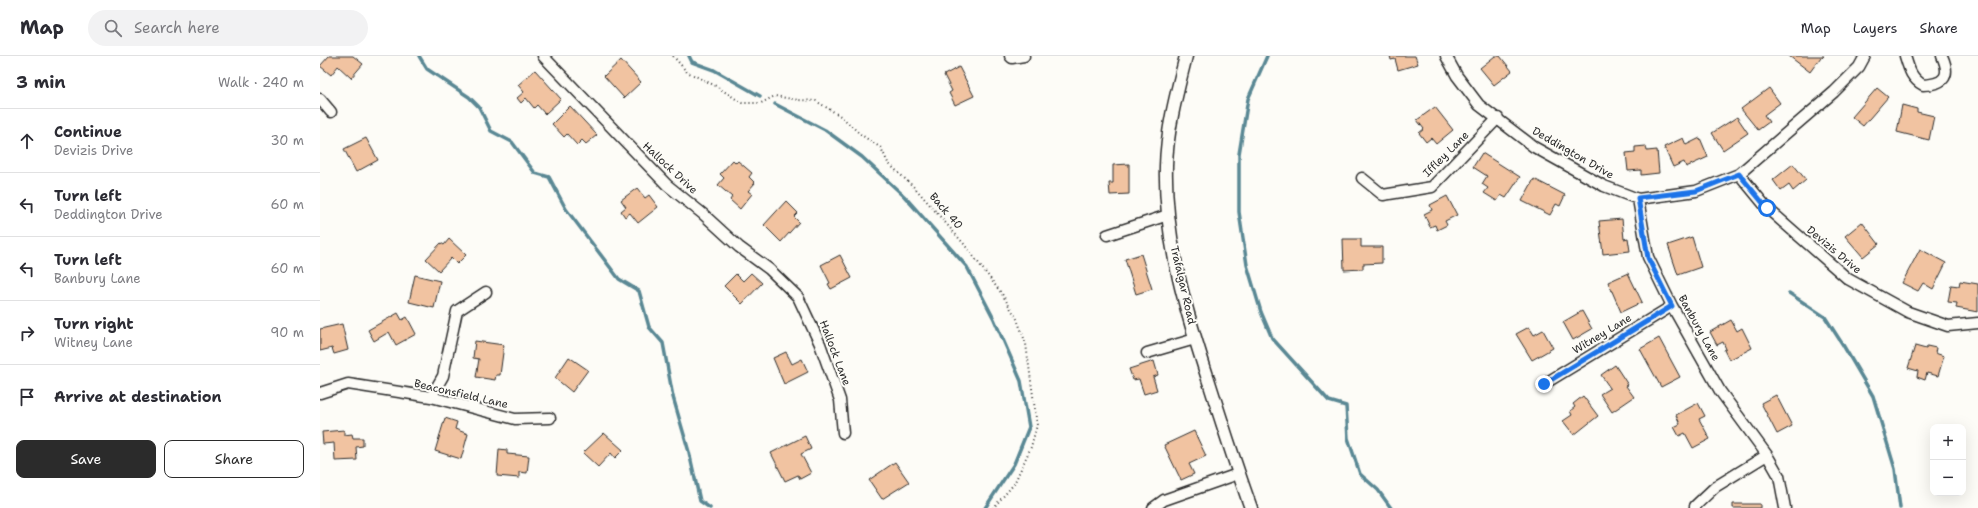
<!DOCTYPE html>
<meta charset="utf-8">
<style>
:root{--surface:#fff;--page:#f2f2f3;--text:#2b2b33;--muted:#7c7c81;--line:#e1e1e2;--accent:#2b2b2b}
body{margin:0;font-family:"Shantell Sans",sans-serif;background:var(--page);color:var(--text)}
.controls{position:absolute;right:12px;bottom:12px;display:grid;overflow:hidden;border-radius:8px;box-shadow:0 4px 16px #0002}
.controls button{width:36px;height:36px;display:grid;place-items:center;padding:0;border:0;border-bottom:1px solid var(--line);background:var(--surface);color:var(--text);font:20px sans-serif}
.stop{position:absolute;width:12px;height:12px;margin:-9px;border:3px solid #1a73e8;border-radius:50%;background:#fff}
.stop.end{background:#1a73e8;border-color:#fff;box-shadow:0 1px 4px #0008}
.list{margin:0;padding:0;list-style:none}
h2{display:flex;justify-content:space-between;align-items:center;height:52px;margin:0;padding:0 16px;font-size:17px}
h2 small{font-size:13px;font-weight:400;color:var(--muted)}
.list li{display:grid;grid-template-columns:26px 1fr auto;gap:12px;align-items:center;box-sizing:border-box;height:64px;padding:0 16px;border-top:1px solid var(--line)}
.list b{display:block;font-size:15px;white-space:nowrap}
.list p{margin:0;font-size:13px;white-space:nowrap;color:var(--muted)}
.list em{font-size:13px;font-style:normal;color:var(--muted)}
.actions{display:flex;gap:8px;padding:12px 16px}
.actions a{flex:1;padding:9px 0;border:1px solid var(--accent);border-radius:8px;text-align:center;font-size:14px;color:var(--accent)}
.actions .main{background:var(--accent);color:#fff}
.icon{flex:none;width:22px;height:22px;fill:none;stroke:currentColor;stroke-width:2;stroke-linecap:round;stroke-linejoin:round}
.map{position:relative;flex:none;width:1658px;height:452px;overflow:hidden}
header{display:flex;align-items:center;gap:24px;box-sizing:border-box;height:56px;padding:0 20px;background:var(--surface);border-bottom:1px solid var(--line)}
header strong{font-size:19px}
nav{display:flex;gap:22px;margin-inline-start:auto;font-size:14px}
.search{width:280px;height:36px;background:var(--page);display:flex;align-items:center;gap:10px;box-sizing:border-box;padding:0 14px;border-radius:22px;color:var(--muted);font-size:15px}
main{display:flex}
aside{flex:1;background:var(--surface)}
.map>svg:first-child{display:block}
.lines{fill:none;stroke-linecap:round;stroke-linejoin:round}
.stream{stroke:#5a8894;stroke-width:3.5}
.building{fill:#f1c3a1;stroke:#2b2b2b}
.minor-casing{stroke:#2b2b2b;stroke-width:13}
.tertiary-casing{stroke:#2b2b2b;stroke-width:15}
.path{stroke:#2b2b2b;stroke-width:2;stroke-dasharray:1 3;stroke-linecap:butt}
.minor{stroke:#fdfcf7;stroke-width:10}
.tertiary{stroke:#fdfcf7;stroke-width:12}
.route{stroke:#1a73e8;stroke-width:5}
.labels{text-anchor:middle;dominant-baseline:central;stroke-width:4;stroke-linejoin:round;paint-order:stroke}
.street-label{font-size:11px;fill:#2b2b2b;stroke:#fdfcf7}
</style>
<header>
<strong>Map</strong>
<div class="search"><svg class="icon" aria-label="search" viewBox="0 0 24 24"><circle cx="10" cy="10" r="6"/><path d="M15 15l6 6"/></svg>Search here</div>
<nav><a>Map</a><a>Layers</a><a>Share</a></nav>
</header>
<main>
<aside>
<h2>3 min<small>Walk · 240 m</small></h2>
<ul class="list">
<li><svg class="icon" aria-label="ahead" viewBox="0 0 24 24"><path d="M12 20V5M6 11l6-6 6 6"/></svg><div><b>Continue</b><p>Devizis Drive</p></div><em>30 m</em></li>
<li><svg class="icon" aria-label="left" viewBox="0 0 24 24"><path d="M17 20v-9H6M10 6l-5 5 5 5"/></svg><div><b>Turn left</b><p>Deddington Drive</p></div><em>60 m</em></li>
<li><svg class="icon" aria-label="left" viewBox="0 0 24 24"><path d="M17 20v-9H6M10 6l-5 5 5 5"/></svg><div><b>Turn left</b><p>Banbury Lane</p></div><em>60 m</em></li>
<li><svg class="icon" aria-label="right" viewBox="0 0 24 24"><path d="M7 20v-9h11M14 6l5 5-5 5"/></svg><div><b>Turn right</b><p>Witney Lane</p></div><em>90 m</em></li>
<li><svg class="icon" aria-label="arrive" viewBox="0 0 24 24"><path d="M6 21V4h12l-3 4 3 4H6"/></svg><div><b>Arrive at destination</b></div></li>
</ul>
<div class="actions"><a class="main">Save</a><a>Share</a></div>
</aside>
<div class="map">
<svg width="1658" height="452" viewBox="0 0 1658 452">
<rect width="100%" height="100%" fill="#fdfcf7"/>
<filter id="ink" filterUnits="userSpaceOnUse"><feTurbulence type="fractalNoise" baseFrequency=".025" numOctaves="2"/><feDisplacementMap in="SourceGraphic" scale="8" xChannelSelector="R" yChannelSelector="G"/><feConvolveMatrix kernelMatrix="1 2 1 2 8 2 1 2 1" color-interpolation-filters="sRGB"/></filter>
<g filter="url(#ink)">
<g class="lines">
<path class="stream" d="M99,0L107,13L149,41L159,51L171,75L192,86L215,117L229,121L246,153L299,223L319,235L329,271L343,287L353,341L369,396L380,445L390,452
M369,0L372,6L394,14L440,40
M947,0L928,43L919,98V156L927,209L941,256L952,282L1009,345L1026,350L1028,382L1040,418L1058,434L1071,452
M455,48L505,74L542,101L584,140L647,211L674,263L701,325L709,371L694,408L665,452
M1469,237L1505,261L1523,289L1553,340L1575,413L1580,452"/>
</g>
<path class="building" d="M9,0H33L43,8L31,22L18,10L11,19L0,10Z
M1070,0H1095L1098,8L1078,14L1075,3L1071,4Z
M1175,0H1180L1192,15L1174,29L1160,12Z
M1469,0H1504L1502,2L1501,1L1490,16Z
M301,4L321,26L304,42L284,20Z
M639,11L654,40L635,49L629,37L632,35L624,19Z
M215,14L241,43L225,58L217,49L214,52L206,42L201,47L197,42L204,36L198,29Z
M1449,32L1460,47L1444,59L1449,66L1438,74L1421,53Z
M1557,32L1568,41L1543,70L1532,61Z
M1582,49L1597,53V56L1614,60L1609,84L1577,76Z
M250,50L277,79L266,88L262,84L257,89L247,78L244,81L232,68Z
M1115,51L1133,74L1116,88L1111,82L1106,86L1099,77L1104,73L1097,64Z
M1417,61L1428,77L1403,94L1392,77Z
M46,82L58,104L36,116L24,93Z
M1363,82L1366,89L1380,82L1388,101L1366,111L1364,106L1353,111L1344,91Z
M1326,90L1327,95L1337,94L1339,117L1321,119V114L1308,115L1306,97L1315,96V91Z
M1162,97L1200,121L1186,142L1181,139L1177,145L1164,137L1168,132L1162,128L1167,120L1153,111Z
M413,104L416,107L418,105L432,117L429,121L435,127L428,135L432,138L420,153L410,144L412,141L398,129L404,122L400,118Z
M809,108V138L790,139L789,127H793V109Z
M1473,108L1486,124L1473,135L1469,129L1461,135L1453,124Z
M1214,123L1245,139L1240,150L1236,148L1230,159L1202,145Z
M317,132L325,142L329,139L338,151L318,167L310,157L305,161L301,155L306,151L301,144Z
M1127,140L1137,159L1125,165L1127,169L1117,174L1115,169L1110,171L1104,158L1112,154L1110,149Z
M466,145L478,157L474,161L479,166L461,186L444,169Z
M1302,163L1304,183L1308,182L1310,195L1283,198L1279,165Z
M1542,166L1559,188L1543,201L1525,180Z
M1372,181L1381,211L1358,219L1348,189Z
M129,183L146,199L137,208L131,202L119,215L106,203L121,187L124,189Z
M1023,183H1041V191H1062V207L1043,208V213L1024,214Z
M1600,193L1626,207L1613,233L1603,227L1598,235L1582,227Z
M821,198L832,233L816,238L805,203Z
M520,199L532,222L511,233L508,228L510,227L501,209Z
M431,217L442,227L422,248L404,230L416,218L423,225Z
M1308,217L1322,246L1301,256L1288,226Z
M95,219L120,225L114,252L89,246Z
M1640,225L1658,228V256L1636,252L1637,247L1628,246L1631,229L1639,230Z
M1262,255L1272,273L1253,284L1243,266Z
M78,257L82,264L87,261L96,278L76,289L69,276L54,285L48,274Z
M1411,264L1417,275L1422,272L1432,292L1409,304L1404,294L1406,293L1403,286L1397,289L1390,276Z
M22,268L28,294L14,298L12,292L0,295V273Z
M1209,271L1214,279L1223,274L1233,292L1212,304L1196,278Z
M1339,282L1360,321L1341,331L1320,293Z
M155,285L184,289L180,319H176L175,324L156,321L159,303L153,302Z
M1595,290L1606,293L1607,290L1616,292L1615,297L1624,300L1618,320L1607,317L1605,324L1597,321L1598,315L1588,312Z
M466,296L472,308L482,303L488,316L464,328L453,302Z
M249,301L268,314L252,336L235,322Z
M834,305L838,319L833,321L837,334L824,338L819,323L813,324L809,313Z
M1295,309L1308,329L1306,330L1314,341L1292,356L1280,338L1290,332L1281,319Z
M1456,339L1472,370L1457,378L1441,347Z
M1263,340L1278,360L1254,379L1243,365L1252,359L1250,355L1255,351L1253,348Z
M1378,347L1385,360L1379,363L1390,383L1373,392L1365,377L1359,380L1354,371L1360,368L1356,359Z
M125,362L137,366L135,373L148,378L141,403L115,395Z
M24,374V379L32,378L33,382H43V390L36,391L37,404L15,405L14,387L3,388L2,376Z
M874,375L886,400L869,408L874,418L861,424L844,389Z
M284,377L303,394L295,402L291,397L278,411L263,397Z
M485,380L491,393L481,398L491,417L480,423L478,419L465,425L451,397Z
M179,393L187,394V398L209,400L207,417L199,416V422L177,420Z
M575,406L589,426L562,443L549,424Z
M1413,448H1440V452H1413Z"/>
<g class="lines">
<defs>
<path id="minor" d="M223,0L347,129L383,158L419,191L449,213L478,241L500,288L520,344L523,377
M690,0L692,2L704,0
M1126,0L1137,20L1159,49L1214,91L1284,130L1318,143L1376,135L1419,118L1514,36L1539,11L1545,0
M1585,0C1589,13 1591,22 1603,29C1625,28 1631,20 1622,0
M0,43L11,56
M1419,118L1447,152L1528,223L1588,256L1628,270L1658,267
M1042,122L1063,139L1112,131L1178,62
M1318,143L1328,201L1352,250L1400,335L1447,399
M787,179L848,159
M827,297L875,283
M1224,328L1352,250
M0,337L28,328L111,341L195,363L230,362
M111,341L123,320L137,255L166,236
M833,452L844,444L918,418
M1375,452V450L1395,431L1447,399L1459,420L1465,452"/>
<path id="tertiary" d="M866,0C857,36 847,72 846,110C844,184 867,259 890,329C903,370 916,411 931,452"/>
</defs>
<use href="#minor" class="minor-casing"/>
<use href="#tertiary" class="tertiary-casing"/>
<path class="path" d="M353,0L367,16L396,30L422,47H441L455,40L478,44L496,45L522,61L540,78L561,92L568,107L596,133L644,188L682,238L697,263L706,288L717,369L711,391L694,428L673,452"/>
<use href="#minor" class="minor"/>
<use href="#tertiary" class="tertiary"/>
</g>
</g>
<g class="lines" filter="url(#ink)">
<path class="route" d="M1224,328L1352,250L1328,202L1318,142L1376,135L1419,118L1447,152"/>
</g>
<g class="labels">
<g class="street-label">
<text transform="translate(1253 97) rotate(30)">Deddington Drive</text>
<text transform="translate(1126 98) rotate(-45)">Iffley Lane</text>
<text transform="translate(350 112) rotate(43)">Hallock Drive</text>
<text transform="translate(626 155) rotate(49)">Back 40</text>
<text transform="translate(1514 194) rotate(40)">Devizis Drive</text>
<text transform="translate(863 229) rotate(77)">Trafalgar Road</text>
<text transform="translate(1379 272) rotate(61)">Banbury Lane</text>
<text transform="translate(1282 278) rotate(-31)">Witney Lane</text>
<text transform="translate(515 297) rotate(69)">Hallock Lane</text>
<text transform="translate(141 338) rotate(13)">Beaconsfield Lane</text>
</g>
</g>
</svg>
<div class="controls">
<button>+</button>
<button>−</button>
</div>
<div class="stop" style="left:1447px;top:152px"></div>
<div class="stop end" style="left:1224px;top:328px"></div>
</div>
</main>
